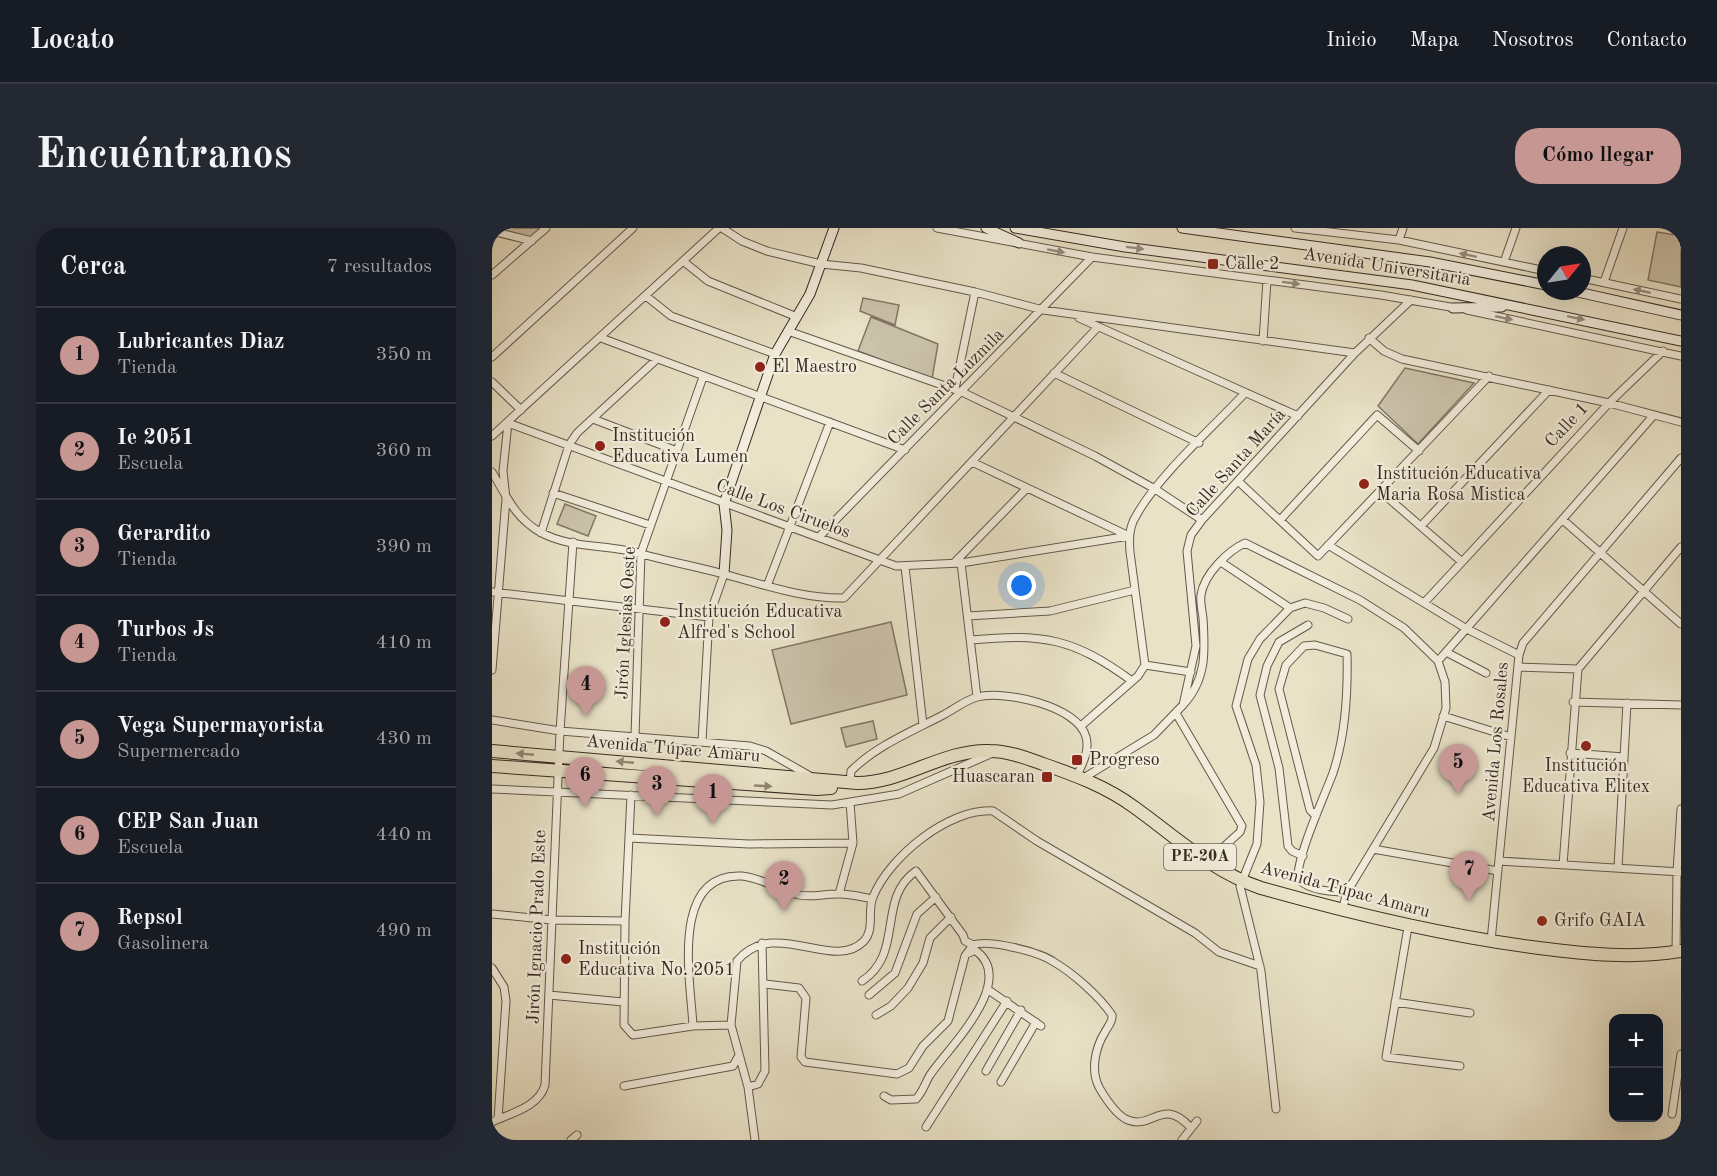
<!DOCTYPE html>
<html lang="es">
<meta charset="utf-8">
<style>
:root{--surface:#171b24;--page:#242831;--text:#f1f3f6;--muted:#9ea1a6;--line:#363941;--accent:#c59692}
body{margin:0;font-family:"Old Standard TT",serif;background:var(--page);color:var(--text)}
.controls{position:absolute;right:18px;bottom:18px;display:grid;overflow:hidden;border-radius:12px;box-shadow:0 6px 24px #0002}
.controls button{width:54px;height:54px;display:grid;place-items:center;padding:0;border:0;border-bottom:2px solid var(--line);background:var(--surface);color:var(--text);font:30px sans-serif}
.compass{position:absolute;left:1045px;top:18px;width:54px;height:54px;border-radius:50%;background:var(--surface);box-shadow:0 6px 24px #0002;rotate:60deg}
.you{position:absolute;left:530px;top:358px;width:21px;height:21px;margin:-15px;border:4px solid #fff;border-radius:50%;background:#1a73e8;box-shadow:0 0 0 9px #1a73e833}
.badge{display:grid;place-items:center;width:39px;height:39px;border-radius:50%;background:var(--accent);color:#111;font-size:20px;font-weight:700}
.pin{position:absolute;translate:-50% -50px;filter:drop-shadow(0 2px 3px #0008)}
.pin::after{content:'';position:absolute;top:32px;width:21px;height:18px;background:inherit;clip-path:polygon(0 0,100% 0,50% 100%)}
.list{margin:0;padding:0;list-style:none}
h2{display:flex;justify-content:space-between;align-items:center;height:78px;margin:0;padding:0 24px;font-size:26px}
h2 small{font-size:20px;font-weight:400;color:var(--muted)}
.list li{display:grid;grid-template-columns:39px 1fr auto;gap:18px;align-items:center;box-sizing:border-box;height:96px;padding:0 24px;border-top:2px solid var(--line)}
.list b{display:block;font-size:22px;white-space:nowrap}
.list p{margin:0;font-size:20px;white-space:nowrap;color:var(--muted)}
.list em{font-size:20px;font-style:normal;color:var(--muted)}
.map{position:relative;flex:none;width:1189px;height:912px;overflow:hidden;border-radius:24px}
header{display:flex;align-items:center;gap:36px;box-sizing:border-box;height:84px;padding:0 30px;background:var(--surface);border-bottom:2px solid var(--line)}
header strong{font-size:28px}
nav{display:flex;gap:33px;margin-inline-start:auto;font-size:21px}
.intro{display:flex;align-items:center;justify-content:space-between;box-sizing:border-box;height:144px;padding:0 36px}
h1{margin:0;font-size:42px}
.button{padding:15px 27px;border-radius:24px;background:var(--accent);color:#111;font-size:21px;font-weight:700}
main{display:flex;gap:36px;padding:0 36px}
aside{flex:1;background:var(--surface);border-radius:24px;box-shadow:0 6px 24px #0002}
.map>svg:first-child{display:block}
.green{fill:#cbc3ab;stroke:#827666;stroke-width:1.5}
.lines{fill:none;stroke-linecap:round;stroke-linejoin:round}
.street-casing{stroke:#65584a;stroke-width:9}
.secondary-casing{stroke:#392a21;stroke-width:11}
.highway-casing{stroke:#392a21;stroke-width:14}
.street{stroke:#f1ecdb;stroke-width:7}
.secondary{stroke:#f1ecdb;stroke-width:9}
.highway{stroke:#e9e2c7;stroke-width:12}
.oneway{fill:#958b7e}
.oneway2{fill:#918674}
.poi-dot{fill:#8f2418;stroke:#f1ecdb;stroke-width:2}
.labels{text-anchor:middle;dominant-baseline:central;stroke-width:4.5;stroke-linejoin:round;paint-order:stroke}
.shield{fill:#f1ecdb;stroke:#706459;stroke-width:1.5}
.shield-label{font-size:16px;font-weight:bold;fill:#392a21}
.poi-label{font-size:18px;fill:#392a21;stroke:#f1ecdb;text-anchor:start}
.street-label{font-size:18px;fill:#392a21;stroke:#f1ecdb}
</style>
<header>
<strong>Locato</strong>
<nav><a>Inicio</a><a>Mapa</a><a>Nosotros</a><a>Contacto</a></nav>
</header>
<div class="intro"><h1>Encuéntranos</h1><a class="button">Cómo llegar</a></div>
<main>
<aside>
<h2>Cerca<small>7 resultados</small></h2>
<ul class="list">
<li><span class="badge">1</span><div><b>Lubricantes Diaz</b><p>Tienda</p></div><em>350 m</em></li>
<li><span class="badge">2</span><div><b>Ie 2051</b><p>Escuela</p></div><em>360 m</em></li>
<li><span class="badge">3</span><div><b>Gerardito</b><p>Tienda</p></div><em>390 m</em></li>
<li><span class="badge">4</span><div><b>Turbos Js</b><p>Tienda</p></div><em>410 m</em></li>
<li><span class="badge">5</span><div><b>Vega Supermayorista</b><p>Supermercado</p></div><em>430 m</em></li>
<li><span class="badge">6</span><div><b>CEP San Juan</b><p>Escuela</p></div><em>440 m</em></li>
<li><span class="badge">7</span><div><b>Repsol</b><p>Gasolinera</p></div><em>490 m</em></li>
</ul>
</aside>
<div class="map">
<svg width="1189" height="912" viewBox="0 0 1189 912">
<rect width="100%" height="100%" fill="#e9e2c7"/>
<filter id="stains"><feTurbulence type="fractalNoise" baseFrequency=".00333" numOctaves="4"/><feColorMatrix values="0 0 0 0 .2 0 0 0 0 .09 0 0 0 0 .02 0 0 0 .5 -.17"/></filter>
<radialGradient id="worn" r=".72"><stop offset=".6" stop-color="#630" stop-opacity="0"/><stop offset="1" stop-color="#630" stop-opacity=".3"/></radialGradient>
<path class="green" d="M3,0H50L39,10Z
M1165,4L1189,8V59L1156,52Z
M371,70L407,77L403,97L368,83Z
M379,89L446,116L440,151L366,123Z
M913,140L982,155L926,216L886,178Z
M73,276L104,288L96,308L65,296Z
M399,394L415,467L299,496L280,422Z
M381,493L385,511L354,519L349,500Z"/>
<g class="lines">
<defs>
<path id="street" d="M230,0L250,13L275,23L329,36L369,40L483,64L551,82L863,125
M445,0L600,29L889,67L964,80
M803,0L907,12L1054,43
M1184,0L1189,1
M0,3L40,13
M907,12L911,0
M191,33L216,53L305,89
M1012,34L1024,0
M0,47L54,0
M1090,50L1189,71
M1112,54L1131,0
M154,68L179,88L283,126
M975,82L1189,128
M587,90L806,188
M296,103L470,164L603,228L663,261L710,292
M109,110L413,222
M877,110L892,123L910,131L1117,175L1189,194
M771,113L775,52
M0,129L141,0
M562,145L707,215
M0,154L29,182
M463,161L483,64
M101,191L185,223
M0,208L227,0
M480,234L637,308
M0,244C14,267 23,290 48,304C78,321 117,316 150,326C178,334 207,339 235,347C273,357 312,371 352,370L605,100
M746,253L826,328L997,148
M888,263L970,334
M61,265L158,297
M788,292L885,187L927,223
M1071,292L1189,396
M929,298L1057,162
M49,305L77,217L85,205L164,132
M327,309L600,29
M836,317L975,401L1027,427
M729,334L798,380
M462,335L535,260
M469,335L485,469
M413,339L431,497
M275,358L338,194
M0,364L217,389
M932,375L1117,175L1171,123
M476,388L558,383L643,362
M479,412C551,405 581,410 640,453
M954,424L994,445
M946,433L1162,187
M653,437L699,444
M1026,439L1086,441
M0,442L14,271L11,243L16,195L404,338L469,335L637,308
M1081,474L1189,477
M691,477C715,451 713,423 711,390C710,383 708,374 709,367C712,346 736,323 753,315L868,372L912,400L946,433L953,454L954,480L942,520L855,664L850,683
M685,487L750,598L748,604L715,634
M951,488L1019,509
M0,492L68,503L258,518L274,523L318,548
M589,498L646,448L653,437L638,324C637,311 637,299 644,288C665,249 721,199 753,165
M143,508L149,325L211,149
M210,513L217,389L232,346
M1078,525L1132,529
M590,551L662,507L691,477L704,418L695,323L699,307L710,292L863,125L919,72
M358,555L359,543C385,517 421,503 453,486C462,481 474,472 485,469C513,462 586,478 594,509C598,523 590,536 585,548
M0,561L340,577L407,566L503,524
M139,567L133,693L132,797L141,807L201,798L239,797
M824,588L818,582L787,461L794,437L812,418L823,417L855,426C856,465 853,509 841,545C832,569 805,628 806,650C815,663 840,664 855,664
M137,610L257,616L361,615
M881,621L1006,643
M811,628L800,623L796,618L787,540L768,467L775,438L787,414L816,397
M1007,633L1189,644
M1071,637L1086,441L1189,319
M1126,640L1135,475
M347,666L361,615L358,574
M0,686L60,692L133,693
M916,699L894,829L968,838
M999,713L1027,427L1031,415L1189,230
M1184,725L1185,644L1189,581
M0,740L12,759L14,773L6,891
M370,753C413,725 384,671 424,643L471,707L473,713L481,717
M273,756L307,760L314,770L309,829L313,834L405,846L417,840L431,818L456,793L473,728L481,717C497,711 547,724 562,734C582,746 607,768 620,787C621,794 616,798 613,804C603,820 598,844 608,861C614,871 625,888 636,892C661,902 670,868 699,900
M495,761L549,798
M57,767L131,774
M377,767L403,745L425,686L444,669
M903,774L978,785
M384,787L399,778L416,760L431,735L438,710L459,689
M201,798C199,755 177,644 250,648C270,650 287,662 307,667C320,670 335,665 348,666C359,666 370,669 380,671
M494,843L529,782
M509,854L544,794
M132,858L241,838L246,829
M256,859L266,856L273,843L270,715
M392,868L399,872L424,871C431,864 433,855 438,847C456,820 527,753 483,722L477,725
M784,881L769,743L748,658L765,616L768,574L764,537L744,478L756,431L768,411L798,380L813,375L832,380L856,391
M1180,886L1189,826
M0,894C19,885 47,879 53,857L68,503L81,314
M434,899L515,773
M79,912L85,907
M263,912L256,859L239,797L245,733C283,688 341,745 372,713C383,701 375,683 381,669C397,629 457,580 501,583L545,613L703,705L727,724L768,738
M690,912L705,893"/>
<path id="secondary" d="M494,0L527,15
M523,0L633,19L920,57L1189,113
M690,0L938,34L1054,57
M1081,63L1189,87
M961,80L1010,79
M232,346L235,302L232,276L242,246L283,126L318,66L342,0"/>
<path id="highway" d="M0,523L365,555C412,555 451,521 498,523C516,523 534,530 551,536C583,547 615,559 642,579C684,609 719,643 769,660C861,686 952,708 1047,720C1093,726 1143,731 1189,723
M0,538L325,561L339,560"/>
</defs>
<use href="#street" class="street-casing"/>
<use href="#secondary" class="secondary-casing"/>
<use href="#highway" class="highway-casing"/>
<use href="#street" class="street"/>
<use href="#secondary" class="secondary"/>
<use href="#highway" class="highway"/>
</g>
<defs><path id="oneway-solid" d="M-6-.8H1V-3.2L6.5 0L1 3.2V.8H-6Z" transform="scale(1.5)"/></defs>
<g class="oneway">
<use href="#oneway-solid" transform="translate(643 20) rotate(7)"/>
<use href="#oneway-solid" transform="translate(564 23) rotate(10)"/>
<use href="#oneway-solid" transform="translate(976 27) rotate(-168)"/>
<use href="#oneway-solid" transform="translate(799 55) rotate(7)"/>
<use href="#oneway-solid" transform="translate(1150 63) rotate(-168)"/>
<use href="#oneway-solid" transform="translate(1012 90) rotate(12)"/>
<use href="#oneway-solid" transform="translate(1084 90) rotate(12)"/>
</g>
<g class="oneway2">
<use href="#oneway-solid" transform="translate(33 526) rotate(-175)"/>
<use href="#oneway-solid" transform="translate(133 534) rotate(-175)"/>
<use href="#oneway-solid" transform="translate(271 558) rotate(3)"/>
</g>
<g class="poi-dot">
<rect x="715" y="30" width="12" height="12" rx="3"/>
<circle cx="268" cy="139" r="6"/>
<circle cx="108" cy="218" r="6"/>
<circle cx="872" cy="256" r="6"/>
<circle cx="173" cy="394" r="6"/>
<circle cx="1094" cy="518" r="6"/>
<rect x="579" y="526" width="12" height="12" rx="3"/>
<rect x="549" y="543" width="12" height="12" rx="3"/>
<circle cx="1050" cy="693" r="6"/>
<circle cx="74" cy="731" r="6"/>
</g>
<g class="labels">
<rect class="shield" x="672" y="616" width="72" height="26" rx="4.5"/>
<g class="shield-label">
<text x="708" y="629">PE-20A</text>
</g>
<g class="poi-label">
<text x="733" y="36">Calle 2</text>
<text x="280" y="139">El Maestro</text>
<text x="120" y="208">Institución<tspan x="120" dy="21">Educativa Lumen</tspan></text>
<text x="884" y="246">Institución Educativa<tspan x="884" dy="21">Maria Rosa Mistica</tspan></text>
<text x="185" y="384">Institución Educativa<tspan x="185" dy="21">Alfred's School</tspan></text>
<text x="597" y="532">Progreso</text>
<text x="1094" y="538" text-anchor="middle">Institución<tspan x="1094" dy="21">Educativa Elitex</tspan></text>
<text x="543" y="549" text-anchor="end">Huascaran</text>
<text x="1062" y="693">Grifo GAIA</text>
<text x="86" y="721">Institución<tspan x="86" dy="21">Educativa No. 2051</tspan></text>
</g>
<g class="street-label">
<text transform="translate(895 39) rotate(9)">Avenida Universitaria</text>
<text transform="translate(454 159) rotate(-45)">Calle Santa Luzmila</text>
<text transform="translate(1075 197) rotate(-47)">Calle 1</text>
<text transform="translate(744 235) rotate(-48)">Calle Santa María</text>
<text transform="translate(291 281) rotate(20)">Calle Los Ciruelos</text>
<text transform="translate(134 395) rotate(-87)">Jirón Iglesias Oeste</text>
<text transform="translate(1004 514) rotate(-85)">Avenida Los Rosales</text>
<text transform="translate(181 521) rotate(5)">Avenida Túpac Amaru</text>
<text transform="translate(853 662) rotate(15)">Avenida Túpac Amaru</text>
<text transform="translate(45 699) rotate(-88)">Jirón Ignacio Prado Este</text>
</g>
</g>
<rect width="100%" height="100%" filter="url(#stains)"/>
<rect width="100%" height="100%" fill="url(#worn)"/>
</svg>
<div class="controls">
<button>+</button>
<button>−</button>
</div>
<svg class="compass" viewBox="-18 -18 36 36"><path d="M0-13l5 13h-10z" fill="#e53935"/><path d="M0 13l5-13h-10z" fill="#9ea1a6"/></svg>
<div class="you"></div>
<div class="pin badge" style="left:221px;top:596px">1</div>
<div class="pin badge" style="left:292px;top:683px">2</div>
<div class="pin badge" style="left:165px;top:588px">3</div>
<div class="pin badge" style="left:94px;top:488px">4</div>
<div class="pin badge" style="left:966px;top:566px">5</div>
<div class="pin badge" style="left:93px;top:579px">6</div>
<div class="pin badge" style="left:977px;top:673px">7</div>
</div>
</main>
